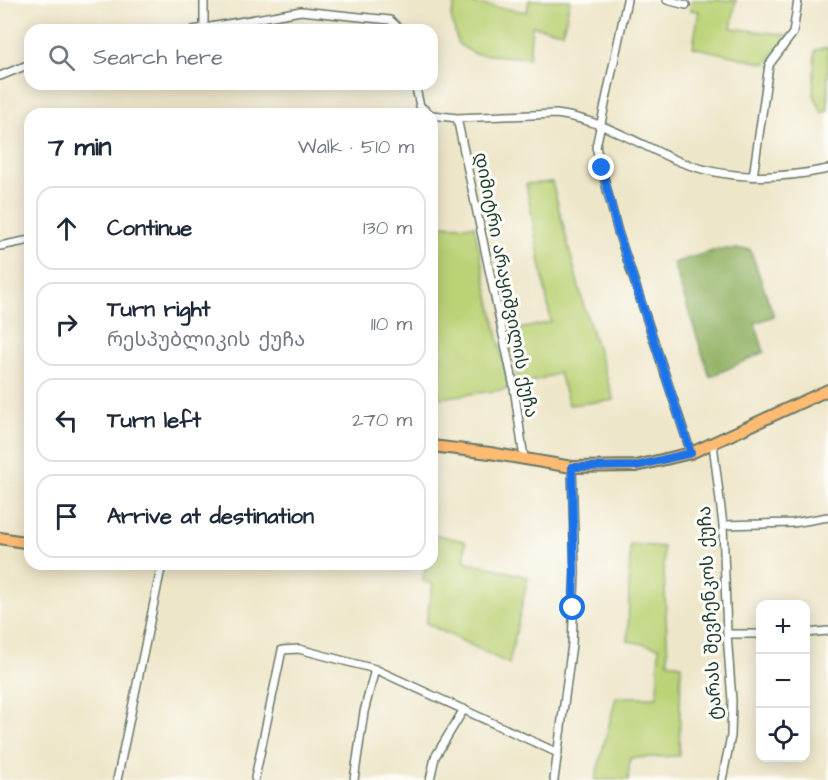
<!DOCTYPE html>
<meta charset="utf-8">
<style>
:root{--surface:#fff;--page:#f2f2f3;--text:#1f2937;--muted:#747a83;--line:#e0e1e3}
body{margin:0;font-family:"Architects Daughter","Noto Sans Georgian",sans-serif;background:var(--page);color:var(--text)}
.controls{position:absolute;right:18px;bottom:18px;display:grid;overflow:hidden;border-radius:12px;box-shadow:0 3px 15px #0003}
.controls button{width:54px;height:54px;display:grid;place-items:center;padding:0;border:0;border-bottom:2px solid var(--line);background:var(--surface);color:var(--text);font:30px sans-serif}
.stop{position:absolute;width:18px;height:18px;margin:-14px;border:4px solid #1a73e8;border-radius:50%;background:#fff}
.stop.end{background:#1a73e8;border-color:#fff;box-shadow:0 2px 6px #0008}
.list{margin:0;padding:0;list-style:none}
h2{display:flex;justify-content:space-between;align-items:center;height:78px;margin:0;padding:0 24px;font-size:26px}
h2 small{font-size:20px;font-weight:400;color:var(--muted)}
.list li{display:grid;grid-template-columns:39px 1fr auto;gap:18px;align-items:center;box-sizing:border-box;height:84px;margin:0 12px 12px;padding:0 12px;border:2px solid var(--line);border-radius:18px}
.list b{display:block;font-size:22px;white-space:nowrap}
.list p{margin:0;font-size:20px;white-space:nowrap;color:var(--muted)}
.list em{font-size:20px;font-style:normal;color:var(--muted)}
.icon{flex:none;width:33px;height:33px;fill:none;stroke:currentColor;stroke-width:2;stroke-linecap:round;stroke-linejoin:round}
.map{position:relative;flex:none;width:828px;height:780px;overflow:hidden}
.search{position:absolute;background:var(--surface);box-shadow:0 3px 15px #0003;left:24px;top:24px;width:414px;height:66px;display:flex;align-items:center;gap:15px;box-sizing:border-box;padding:0 21px;border-radius:18px;color:var(--muted);font-size:22px}
.panel{position:absolute;background:var(--surface);box-shadow:0 3px 15px #0003;left:24px;top:108px;width:414px;height:462px;border-radius:18px}
.map>svg:first-child{display:block}
.green{fill:#bbd276;stroke:#6d8855;stroke-width:1.5}
.forest{fill:#94b467;stroke:#5a784e;stroke-width:1.5}
.lines{fill:none;stroke-linecap:round;stroke-linejoin:round}
.street-casing{stroke:#677868;stroke-width:10}
.primary-casing{stroke:#677868;stroke-width:14}
.street{stroke:#fff;stroke-width:7}
.primary{stroke:#ffbb71;stroke-width:10}
.route{stroke:#1a73e8;stroke-width:8}
.labels{text-anchor:middle;dominant-baseline:central;stroke-width:6;stroke-linejoin:round;paint-order:stroke}
.street-label{font-size:18px;fill:#1f3d34;stroke:#fdfcf7}
</style>
<div class="map">
<svg width="828" height="780" viewBox="0 0 828 780">
<rect width="100%" height="100%" fill="#fdfcf7"/>
<filter id="ink" filterUnits="userSpaceOnUse"><feTurbulence type="fractalNoise" baseFrequency=".0167" numOctaves="2"/><feDisplacementMap in="SourceGraphic" scale="12" xChannelSelector="R" yChannelSelector="G"/><feConvolveMatrix kernelMatrix="1 2 1 2 8 2 1 2 1" color-interpolation-filters="sRGB"/></filter>
<filter id="wash" filterUnits="userSpaceOnUse"><feTurbulence type="fractalNoise" baseFrequency=".008" numOctaves="4" result="noise"/><feDisplacementMap in="SourceGraphic" scale="24" xChannelSelector="R" yChannelSelector="G"/><feGaussianBlur stdDeviation="1.35" result="paint"/><feColorMatrix in="noise" values="0 0 0 0 0 0 0 0 0 0 0 0 0 0 0 0 0 1.4 0 .05"/><feComposite in="paint" operator="in"/></filter>
<g filter="url(#wash)">
<rect width="100%" height="100%" fill="#eee6c9"/>
<path class="green" d="M529,0H570L563,32L532,26L529,58L475,54L458,44L451,16L456,1L527,12Z
M692,0H736L731,28L788,35L766,64L693,47L699,11L690,10Z
M828,47V110L822,113L813,93L815,50Z
M552,182L584,307L614,400L569,405L559,373L519,386L506,332L551,322L526,184Z
M432,225L474,226L509,389L432,399Z
M432,534L465,541V561L528,577L509,664L426,623L433,584L423,581L425,564H432Z
M630,544L663,547L668,662L681,665L679,756L630,758L628,780H595L616,697H657L659,647L628,641Z"/>
<path class="forest" d="M719,249H750L774,316L755,323L764,352L710,377L673,263Z"/>
</g>
<g filter="url(#ink)">
<g class="lines">
<defs>
<path id="street" d="M204,0V28
M627,0L596,147L618,232L691,453
M667,0L686,5
M193,30L301,11L390,20L401,30
M0,76L30,64
M415,84L420,106L430,114
M432,115L457,118L556,114C598,119 634,141 671,158C720,180 776,180 828,169
M457,118L514,387L524,459
M753,177L769,65L793,33L798,0
M0,246L30,240
M713,444L723,525L727,634L732,701L731,736L722,780
M723,525L793,523L828,517
M806,633L828,631
M727,634H760
M255,778L282,650L299,649L375,669L558,753
M117,780L162,564
M354,780L364,712L375,669
M430,780L435,757L464,709
M554,780L572,644L575,572L572,467"/>
<path id="primary" d="M432,446L490,453L572,467L636,466L691,453L828,390
M0,538L30,543"/>
</defs>
<use href="#street" class="street-casing"/>
<use href="#primary" class="primary-casing"/>
<use href="#street" class="street"/>
<use href="#primary" class="primary"/>
</g>
</g>
<g class="lines" filter="url(#ink)">
<path class="route" d="M573,608L574,572L572,467L636,466L691,453L618,232L602,168"/>
</g>
<g class="labels">
<g class="street-label">
<text transform="translate(506 285) rotate(79)">დიმიტრი არაყიშვილის ქუჩა</text>
<text transform="translate(710 613) rotate(-93)">ტარას შევჩენკოს ქუჩა</text>
</g>
</g>
</svg>
<div class="controls">
<button>+</button>
<button>−</button>
<button><svg class="icon" aria-label="locate" viewBox="0 0 24 24"><circle cx="12" cy="12" r="6"/><path d="M12 2v4M12 18v4M2 12h4M18 12h4"/></svg></button>
</div>
<div class="stop" style="left:573px;top:608px"></div>
<div class="stop end" style="left:602px;top:168px"></div>
<div class="search"><svg class="icon" aria-label="search" viewBox="0 0 24 24"><circle cx="10" cy="10" r="6"/><path d="M15 15l6 6"/></svg>Search here</div>
<section class="panel">
<h2>7 min<small>Walk · 510 m</small></h2>
<ul class="list">
<li><svg class="icon" aria-label="ahead" viewBox="0 0 24 24"><path d="M12 20V5M6 11l6-6 6 6"/></svg><div><b>Continue</b></div><em>130 m</em></li>
<li><svg class="icon" aria-label="right" viewBox="0 0 24 24"><path d="M7 20v-9h11M14 6l5 5-5 5"/></svg><div><b>Turn right</b><p>რესპუბლიკის ქუჩა</p></div><em>110 m</em></li>
<li><svg class="icon" aria-label="left" viewBox="0 0 24 24"><path d="M17 20v-9H6M10 6l-5 5 5 5"/></svg><div><b>Turn left</b></div><em>270 m</em></li>
<li><svg class="icon" aria-label="arrive" viewBox="0 0 24 24"><path d="M6 21V4h12l-3 4 3 4H6"/></svg><div><b>Arrive at destination</b></div></li>
</ul>
</section>
</div>
